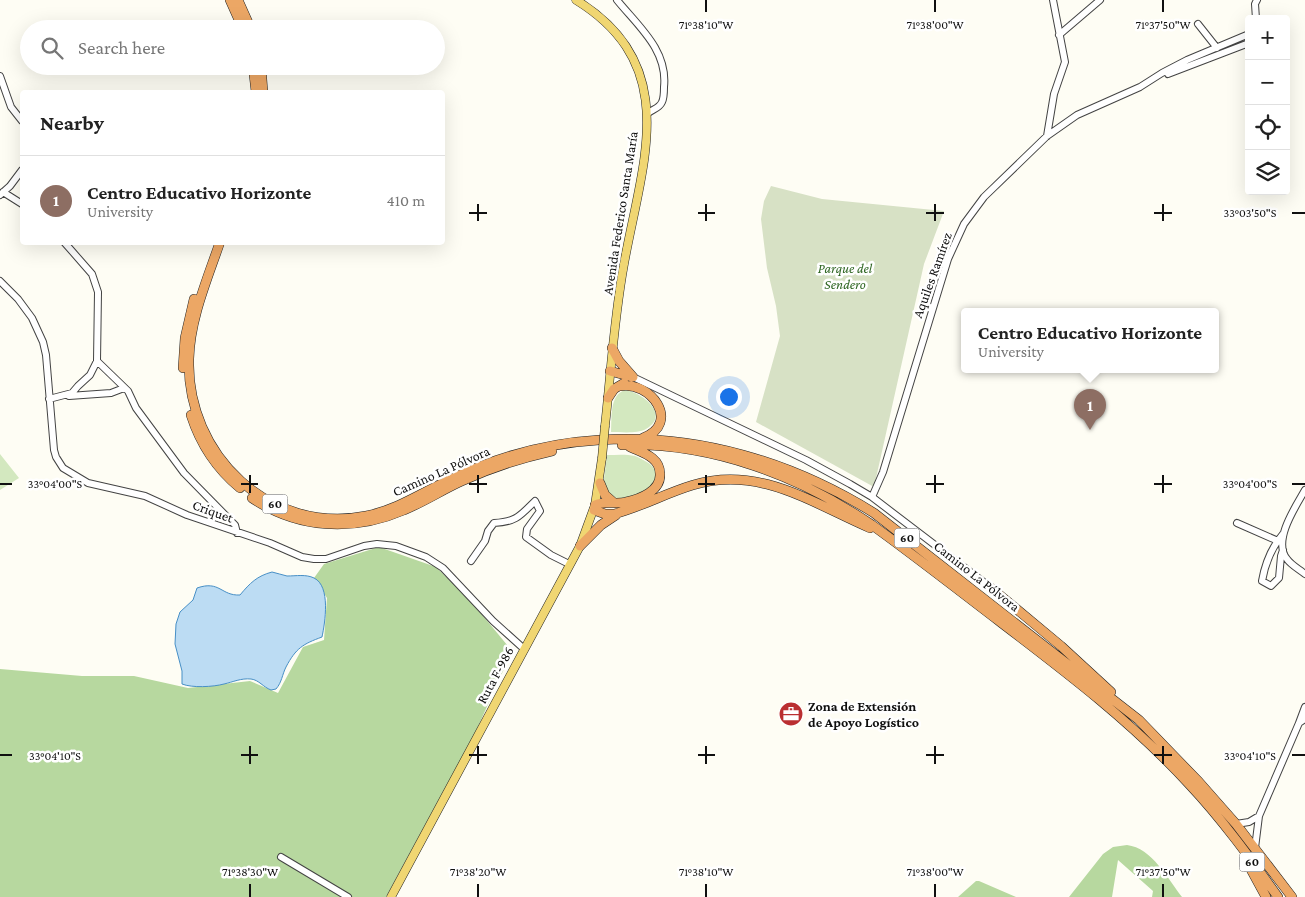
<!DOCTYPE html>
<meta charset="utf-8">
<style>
:root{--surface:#fff;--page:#f2f2f2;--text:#222;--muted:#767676;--line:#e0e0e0;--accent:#1a73e8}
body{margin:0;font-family:"Crimson Pro",serif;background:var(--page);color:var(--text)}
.controls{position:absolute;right:15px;top:15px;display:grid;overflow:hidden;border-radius:5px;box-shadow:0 5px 20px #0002}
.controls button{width:45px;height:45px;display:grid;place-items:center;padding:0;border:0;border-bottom:1px solid var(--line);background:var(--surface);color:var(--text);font:25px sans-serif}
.you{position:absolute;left:728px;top:396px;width:18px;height:18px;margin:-12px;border:4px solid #fff;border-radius:50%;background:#1a73e8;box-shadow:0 0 0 8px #1a73e833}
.badge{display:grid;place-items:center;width:32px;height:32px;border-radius:50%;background:var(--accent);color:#fff;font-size:16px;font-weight:700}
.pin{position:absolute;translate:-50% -41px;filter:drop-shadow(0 1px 2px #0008)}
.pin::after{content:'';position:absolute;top:26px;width:18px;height:15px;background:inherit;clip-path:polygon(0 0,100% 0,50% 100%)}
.popup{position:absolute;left:961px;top:308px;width:258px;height:65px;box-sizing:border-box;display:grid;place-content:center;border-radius:5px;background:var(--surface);filter:drop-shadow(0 1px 4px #0005);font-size:16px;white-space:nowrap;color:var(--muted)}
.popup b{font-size:19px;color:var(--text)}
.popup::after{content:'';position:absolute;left:50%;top:100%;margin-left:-10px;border:10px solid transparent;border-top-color:var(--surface)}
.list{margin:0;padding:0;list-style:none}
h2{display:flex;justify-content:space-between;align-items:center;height:65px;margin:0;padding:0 20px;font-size:21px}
h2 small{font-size:16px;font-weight:400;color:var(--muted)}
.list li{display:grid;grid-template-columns:32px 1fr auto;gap:15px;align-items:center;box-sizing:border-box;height:90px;padding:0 20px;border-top:1px solid var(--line)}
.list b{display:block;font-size:19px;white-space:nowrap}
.list p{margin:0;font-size:16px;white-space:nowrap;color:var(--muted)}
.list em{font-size:16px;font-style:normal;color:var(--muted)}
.icon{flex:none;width:28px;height:28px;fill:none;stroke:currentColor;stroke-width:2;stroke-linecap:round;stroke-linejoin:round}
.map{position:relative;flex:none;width:1305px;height:897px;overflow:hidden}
.search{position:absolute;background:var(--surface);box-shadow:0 5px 20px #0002;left:20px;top:20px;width:425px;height:55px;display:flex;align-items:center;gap:12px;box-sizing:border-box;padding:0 18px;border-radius:28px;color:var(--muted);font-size:19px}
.panel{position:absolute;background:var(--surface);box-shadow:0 5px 20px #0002;left:20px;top:90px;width:425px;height:155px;border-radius:5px}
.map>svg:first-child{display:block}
.green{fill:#d3e8bf}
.forest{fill:#b7d89f}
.cemetery{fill:#d7e1c5}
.water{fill:#bcdcf3;stroke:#478fc6}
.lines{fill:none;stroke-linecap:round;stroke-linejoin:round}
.minor-casing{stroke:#434343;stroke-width:8}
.major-casing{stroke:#212121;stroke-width:9}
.highway-casing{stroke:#212121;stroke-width:10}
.minor{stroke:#fff;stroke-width:6}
.major{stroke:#f0d672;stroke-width:8}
.highway{stroke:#eca765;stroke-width:9}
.major-bridge-casing{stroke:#212121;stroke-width:9;stroke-linecap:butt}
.major-bridge{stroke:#f0d672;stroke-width:8}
.ticks{fill:none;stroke:#101010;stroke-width:2}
.labels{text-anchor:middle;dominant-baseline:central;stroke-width:5;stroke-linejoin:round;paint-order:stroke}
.shield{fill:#fff;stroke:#585858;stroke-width:1}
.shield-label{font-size:12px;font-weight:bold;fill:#101010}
.street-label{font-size:14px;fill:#101010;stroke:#fff}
.park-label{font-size:14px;font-style:italic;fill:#2f6623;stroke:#fff}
.poi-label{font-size:14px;font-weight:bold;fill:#101010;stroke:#fff;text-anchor:start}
.ticks-label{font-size:12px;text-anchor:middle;fill:#101010;stroke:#fff;stroke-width:5;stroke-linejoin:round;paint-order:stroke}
</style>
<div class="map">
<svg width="1305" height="897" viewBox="0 0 1305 897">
<rect width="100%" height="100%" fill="#fefdf4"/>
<path class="green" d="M625,390C642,392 671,415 646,429C637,434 621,432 611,432C612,418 609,395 625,390Z
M0,454L19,478L0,490Z
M607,455C616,455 626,454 635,456C638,457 642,459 645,461C676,477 632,505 614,497C609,495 606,490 603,486Z"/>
<path class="forest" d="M379,547L436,567L470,600L512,651L476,731L386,897H0V669L82,676H134L188,688L250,681L278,693L303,647L324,640L327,598L314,578L324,564Z
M1127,845C1152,848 1168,879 1182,897H1152L1153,891L1118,860L1112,897H1069L1103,854L1113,847Z
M976,881H979L1016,897H958Z"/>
<path class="cemetery" d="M771,186L822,199L944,211L924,264L874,487L756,422L780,336L776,306L767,268L761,219L764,201Z"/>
<path class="water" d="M272,572C277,573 282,575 287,576C296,576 306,574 314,578C331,586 325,623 322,637C303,644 296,648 286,667C282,675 282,682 276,689L271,690C263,687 259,680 251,679C241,678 233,682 224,684C213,687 192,688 182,684V671L175,644L176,624L180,612L193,600L197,588C220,580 221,596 240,595C250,583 257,576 272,572Z"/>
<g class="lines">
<defs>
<path id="minor" d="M617,0C638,26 668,50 664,87C664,92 664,98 662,102C659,109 652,109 647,114
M1256,19L1255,4L1257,0
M1198,24L1217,48
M1059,35L1100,0
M1168,74L1249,43
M0,76L11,107L22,121
M1047,136L1054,94L1065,62L1053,0
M3,192L22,204
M0,195L10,186L22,170
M0,281L18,299L32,318L43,342L46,355L54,450L56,457L63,468L88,483L145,496L187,515L270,543L302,557L314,559H326L364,546L377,544L396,546L426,557L443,568L493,621L523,648
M97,361L128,391L136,408L184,473L235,525L237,533
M633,377L806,460L850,484L872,497L990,587
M69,396L111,393L124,388
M49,399L72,393L78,386L90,375L97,361L98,292L92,274L64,242
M1305,490C1296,506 1272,541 1287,559C1291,565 1299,569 1305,574
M872,497L883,472L948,259L964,224L984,197L1047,136L1077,115L1140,87L1162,73L1187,60L1249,34
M1237,523L1278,541
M1283,550L1281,556L1279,578L1271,586L1262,581C1265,564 1272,547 1283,534
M471,561L485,541L488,531L494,523C516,522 520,516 535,501L540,511L527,529L526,537L551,555L569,564
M1299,723L1305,707
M1236,824L1249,822L1259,816
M1255,848L1259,816L1299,723L1305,719
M281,857L348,897"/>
<path id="major" d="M576,0C683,66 642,163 624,264C614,318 611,372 605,426
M391,897L580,546L595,505L602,458"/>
<path id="highway" d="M230,0L243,29
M238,0L251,29
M253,66L256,92
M261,66L263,92
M220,242C207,280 190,319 189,359C186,455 270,535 366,516C397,510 423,492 451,479C497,457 548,443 599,440C697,433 792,462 874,513L1139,720L1199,782L1236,824L1292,897
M612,348L619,361L633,377
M183,368L185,338L194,299
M610,371L632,377
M620,386C650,380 682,423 643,438
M608,398L614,389L624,383
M191,415C200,443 217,469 240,488
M622,445C711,442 800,476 872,525C915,556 957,589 999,621C1066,672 1132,722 1189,784C1222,819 1250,858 1278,897
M600,483L605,495L613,502
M252,498C298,529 353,532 404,510C424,502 442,490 462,481C490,468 521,458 552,451
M595,505C606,500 615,505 626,502C640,499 661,491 660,474C660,457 643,453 630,447
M594,510L605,514H614C641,507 666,493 693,485C759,465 812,503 870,528
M580,546L601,525L616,515
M990,587L1061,646L1111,692
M1247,862L1266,897"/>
</defs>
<use href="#minor" class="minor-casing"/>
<use href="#major" class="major-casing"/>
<use href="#highway" class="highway-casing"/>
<use href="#minor" class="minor"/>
<use href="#major" class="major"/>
<use href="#highway" class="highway"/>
<defs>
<path id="major-bridge" d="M602,458L605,426"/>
</defs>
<use href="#major-bridge" class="major-bridge-casing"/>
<use href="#major-bridge" class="major-bridge"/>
</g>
<path class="ticks" d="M706,0V12M935,0V12M1163,0V12M478,204V221M706,204V221M935,204V221M1163,204V221M469,213H487M698,213H715M926,213H944M1154,213H1172M1292,213H1305M250,475V493M478,475V493M706,475V493M935,475V493M1163,475V493M0,484H12M241,484H258M469,484H487M698,484H715M926,484H944M1154,484H1172M1292,484H1305M250,746V764M478,746V764M706,746V764M935,746V764M1163,746V764M0,755H12M241,755H258M469,755H487M698,755H715M926,755H944M1154,755H1172M1292,755H1305M250,884V897M478,884V897M706,884V897M935,884V897M1163,884V897"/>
<defs>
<symbol id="office-disc" viewBox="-11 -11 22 22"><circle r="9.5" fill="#ba2f31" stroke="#fff"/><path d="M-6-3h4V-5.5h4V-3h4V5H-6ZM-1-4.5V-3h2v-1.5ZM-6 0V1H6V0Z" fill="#fff"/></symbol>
</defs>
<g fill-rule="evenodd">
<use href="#office-disc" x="777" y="700" width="28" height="28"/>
</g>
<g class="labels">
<g class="shield">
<rect x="262.5" y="494.5" width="25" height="19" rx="4"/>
<rect x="894.5" y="528.5" width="25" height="19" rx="4"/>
<rect x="1239.5" y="852.5" width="25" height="19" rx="4"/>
</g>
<g class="shield-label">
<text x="275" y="504">60</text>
<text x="907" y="538">60</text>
<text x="1252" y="862">60</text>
</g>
<g class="street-label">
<text transform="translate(620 213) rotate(-81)">Avenida Federico Santa María</text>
<text transform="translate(932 275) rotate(-70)">Aquiles Ramírez</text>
<text transform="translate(441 471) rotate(-24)">Camino La Pólvora</text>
<text transform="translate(213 511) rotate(20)">Criquet</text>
<text transform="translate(977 576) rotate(38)">Camino La Pólvora</text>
<text transform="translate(495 675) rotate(-62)">Ruta F-986</text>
</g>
<g class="park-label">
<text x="845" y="268">Parque del<tspan x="845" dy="16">Sendero</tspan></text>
</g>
<g class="poi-label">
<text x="808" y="706">Zona de Extensión<tspan x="808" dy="16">de Apoyo Logístico</tspan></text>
</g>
</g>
<g class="ticks-label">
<text x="706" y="29">71°38'10"W</text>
<text x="935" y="29">71°38'00"W</text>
<text x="1163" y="29">71°37'50"W</text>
<text x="1250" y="217">33°03'50"S</text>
<text x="55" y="488">33°04'00"S</text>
<text x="1250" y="488">33°04'00"S</text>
<text x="55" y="760">33°04'10"S</text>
<text x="1250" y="760">33°04'10"S</text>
<text x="250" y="876">71°38'30"W</text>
<text x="478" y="876">71°38'20"W</text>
<text x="706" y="876">71°38'10"W</text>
<text x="935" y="876">71°38'00"W</text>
<text x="1163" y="876">71°37'50"W</text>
</g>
</svg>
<div class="controls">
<button>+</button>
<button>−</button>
<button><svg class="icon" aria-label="locate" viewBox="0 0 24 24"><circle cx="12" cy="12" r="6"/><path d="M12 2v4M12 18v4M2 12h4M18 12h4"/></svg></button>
<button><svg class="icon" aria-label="layers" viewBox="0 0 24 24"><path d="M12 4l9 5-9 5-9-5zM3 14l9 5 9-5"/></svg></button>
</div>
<div class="you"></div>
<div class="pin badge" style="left:1090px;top:430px;background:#8d6e63">1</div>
<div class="popup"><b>Centro Educativo Horizonte</b>University</div>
<div class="search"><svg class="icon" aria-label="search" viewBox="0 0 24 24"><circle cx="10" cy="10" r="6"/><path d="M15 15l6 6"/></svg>Search here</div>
<section class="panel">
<h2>Nearby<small></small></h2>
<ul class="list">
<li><span class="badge" style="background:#8d6e63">1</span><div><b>Centro Educativo Horizonte</b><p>University</p></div><em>410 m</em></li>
</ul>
</section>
</div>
